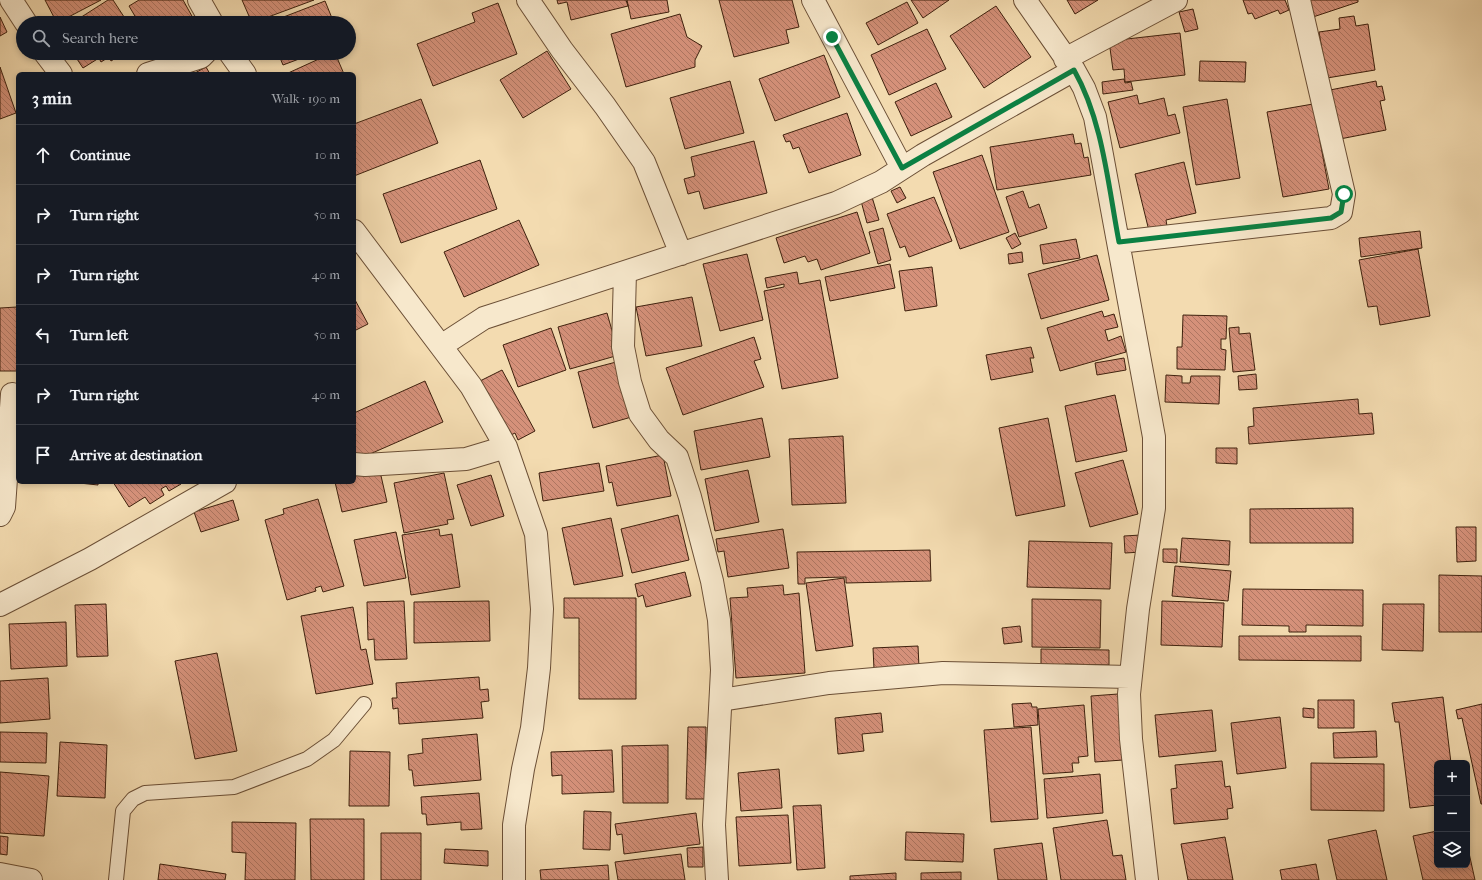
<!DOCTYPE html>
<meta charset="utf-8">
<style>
:root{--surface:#171b24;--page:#20242c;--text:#f1f3f6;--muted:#9ea1a6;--line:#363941}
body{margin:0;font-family:"IM FELL French Canon",serif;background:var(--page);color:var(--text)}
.controls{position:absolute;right:12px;bottom:12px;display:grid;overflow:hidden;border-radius:6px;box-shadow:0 2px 6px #0003}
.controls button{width:36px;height:36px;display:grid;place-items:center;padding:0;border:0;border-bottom:1px solid var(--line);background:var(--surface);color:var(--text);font:20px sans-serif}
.stop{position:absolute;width:12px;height:12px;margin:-9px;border:3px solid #0b8043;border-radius:50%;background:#fff}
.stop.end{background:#0b8043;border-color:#fff;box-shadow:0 1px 4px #0008}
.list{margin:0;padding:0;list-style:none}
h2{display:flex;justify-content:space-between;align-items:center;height:52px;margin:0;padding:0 16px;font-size:17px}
h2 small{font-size:13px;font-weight:400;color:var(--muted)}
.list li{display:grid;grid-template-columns:26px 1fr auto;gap:12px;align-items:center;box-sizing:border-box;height:60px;padding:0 16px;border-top:1px solid var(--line)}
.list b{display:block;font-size:15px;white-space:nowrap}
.list em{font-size:13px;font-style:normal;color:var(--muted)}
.icon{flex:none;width:22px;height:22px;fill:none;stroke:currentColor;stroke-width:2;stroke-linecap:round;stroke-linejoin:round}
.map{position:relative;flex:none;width:1482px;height:880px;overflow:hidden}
.search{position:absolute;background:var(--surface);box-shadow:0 2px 6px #0003;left:16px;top:16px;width:340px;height:44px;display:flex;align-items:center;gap:10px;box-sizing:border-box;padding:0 14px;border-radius:22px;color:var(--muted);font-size:15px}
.panel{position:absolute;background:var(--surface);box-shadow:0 2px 6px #0003;left:16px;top:72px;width:340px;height:412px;border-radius:6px}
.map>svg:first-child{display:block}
.building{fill:url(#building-back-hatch);stroke:#3e200d}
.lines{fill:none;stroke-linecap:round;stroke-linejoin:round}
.lane-casing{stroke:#6b4f36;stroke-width:16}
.street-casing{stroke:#6b4f36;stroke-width:24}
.lane{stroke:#f7e8cc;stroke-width:14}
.street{stroke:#f7e8cc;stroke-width:22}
.route{stroke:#0b8043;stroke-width:5}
</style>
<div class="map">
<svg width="1482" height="880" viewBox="0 0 1482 880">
<defs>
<pattern id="building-back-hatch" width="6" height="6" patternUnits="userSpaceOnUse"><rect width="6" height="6" fill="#d5917a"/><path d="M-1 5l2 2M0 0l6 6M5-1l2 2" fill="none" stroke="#ae7662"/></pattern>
</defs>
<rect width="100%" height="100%" fill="#f3dbb0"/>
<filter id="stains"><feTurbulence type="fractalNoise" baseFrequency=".005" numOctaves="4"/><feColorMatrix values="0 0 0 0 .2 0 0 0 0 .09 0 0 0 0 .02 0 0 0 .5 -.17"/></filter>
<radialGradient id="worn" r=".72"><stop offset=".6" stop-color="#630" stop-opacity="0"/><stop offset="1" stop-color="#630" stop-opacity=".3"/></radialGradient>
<path class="building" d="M45,0H101L57,23Z
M108,0H113L128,23H72Z
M139,0H183L193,18L183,23H139L129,6Z
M242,0H314L252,23Z
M557,0H626L628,6L571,20L567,2L558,4Z
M627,0H667L669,12L631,19Z
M719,0H792L799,27L786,30L789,43L734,57Z
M911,0H949L923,18Z
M1067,0H1098L1075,14Z
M1243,0H1285L1289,10L1280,14L1278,10L1255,19L1252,13L1248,14Z
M1304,0H1358V2L1310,18Z
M325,1L334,23H268Z
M907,2L918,23L878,45L866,23Z
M498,3L517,54L433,86L417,44L475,22L472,13Z
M996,6L1031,57L984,88L950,36Z
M1193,9L1198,29L1185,32L1179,12Z
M680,14L687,37L702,46L695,60V67L626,87L611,34Z
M1354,16L1356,26L1368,24L1375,70L1327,78L1319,32L1340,29L1339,18Z
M0,17L7,32L0,36Z
M927,29L946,69L889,95L871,55Z
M1180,33L1185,75L1125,82L1124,69L1113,70L1109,41Z
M547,51L571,89L523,118L500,80Z
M73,53H124L111,61L109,57L101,62L99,58L83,68Z
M278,53H315L283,65Z
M332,53H335L344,74H286Z
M824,55L840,97L775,121L759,79Z
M1200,61L1246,62L1245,82L1199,81Z
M0,67L16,113L0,119Z
M206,67L210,74H193Z
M1124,79L1125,83L1131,82L1133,90L1103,94L1102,82Z
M730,81L744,133L685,149L670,98Z
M1376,81L1377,87L1382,86L1385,100L1380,101L1386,130L1340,139L1330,90Z
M936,83L952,117L911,136L895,102Z
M1137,95L1139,104L1164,98L1168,116L1175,114L1180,133L1120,148L1108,102Z
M421,99L438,143L354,176V124Z
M1227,99L1240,178L1196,185L1183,107Z
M1313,104L1329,189L1283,197L1267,112Z
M847,113L861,155L809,173L799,147L793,149L790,141L786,142L783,135Z
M1073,134L1075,144L1081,143L1084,158L1088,157L1091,175L997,190L990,147Z
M754,141L767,193L704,209L699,191L688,194L684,179L695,176L691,157Z
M982,155L1009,232L960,249L933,172Z
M480,160L497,209L401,243L383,194Z
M1184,162L1196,213L1166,220L1167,226L1149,231L1135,174Z
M900,187L906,198L897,203L891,191Z
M1023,191L1029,208L1039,204L1047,228L1019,237L1006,197Z
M872,197L879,220L867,223L861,201Z
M934,197L952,241L909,257L905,246L900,248L887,214Z
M857,212L870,253L821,270L817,259L808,262L805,256L784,263L776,238Z
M519,220L539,265L464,297L444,252Z
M883,228L891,260L878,264L869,232Z
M1420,231L1422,248L1361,257L1359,238Z
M1015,233L1021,244L1012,249L1006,238Z
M1076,239L1080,258L1043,264L1040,245Z
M1418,249L1430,316L1380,325L1377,306L1368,307L1359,260Z
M1022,252L1023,262L1009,264L1008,254Z
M747,254L763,320L720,331L703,264Z
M1097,255L1109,300L1041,319L1028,274Z
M890,264L895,288L830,301L825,277Z
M932,267L937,306L905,311L899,271Z
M797,272L799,284L820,280L838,378L782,389L764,291L784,287V284L767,288L765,278Z
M692,297L702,346L646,356L636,307Z
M354,298L368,324L354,331Z
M17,301L18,371H0V308L17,307Z
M1102,311L1104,317L1114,314L1118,327L1105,330L1108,341L1121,336L1126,352L1060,371L1047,328Z
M607,313L619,355L570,369L558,327Z
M1183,315L1227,316L1226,339H1221V349L1226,350L1225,370L1177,369V347H1182Z
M1239,327V334L1250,333L1255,370L1233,372L1229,328Z
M551,328L566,370L518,387L503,345Z
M754,337L761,359L754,361L764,387L683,415L666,368Z
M1031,347L1034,358H1030L1033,372L991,380L986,355Z
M1124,358L1126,370L1097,375L1095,363Z
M620,361L635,416L593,428L578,372Z
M502,370L535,431L518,440L515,433L509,436L480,381Z
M1256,374L1257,389L1239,390L1238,376Z
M1166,375L1182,376V383H1190L1191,376H1220L1219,404L1165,402Z
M425,381L443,422L354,461V413Z
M1115,395L1127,451L1076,462L1065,406Z
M1358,399L1359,414L1372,413L1374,434L1249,444L1248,427L1254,426L1253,408Z
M762,418L770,457L701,470L694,431Z
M1048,418L1065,506L1016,516L999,428Z
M843,436L846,503L792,505L789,439Z
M1216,448H1237V464L1216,463Z
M663,455L671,496L617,506L612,482L609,483L606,466Z
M1123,460L1138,514L1090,527L1075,473Z
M599,463L604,491L543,501L539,473Z
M379,467L387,502L342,512L335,482H354V473Z
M748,470L759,522L715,531L705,479Z
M444,473L454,519L447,520L448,524L404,533L394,483Z
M491,475L504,516L471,526L457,485Z
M70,482H98V485Z
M113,482H179L181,484L169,491L166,486L161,489L164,495L150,504L145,497L129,507Z
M318,499L344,586L323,592L321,586L315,588L316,591L287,600L265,520L284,514L283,509Z
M233,500L239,520L201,532L194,512Z
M1353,508V543H1250V509Z
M678,515L689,560L632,573L621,529Z
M611,518L623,576L574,585L562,528Z
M1456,527H1476V561L1457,562Z
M439,529L440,536L452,534L460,587L411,595L402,535Z
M783,529L789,568L728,577L724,551L718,552L716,539Z
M396,532L406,578L364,586L354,540Z
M1141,535L1142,552L1125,553L1124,536Z
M1182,538L1230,541L1229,565L1180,562Z
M1029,541L1112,543L1110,589L1027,587Z
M1163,549H1177V563L1163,562Z
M930,550L931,581L846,583V577L805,578V584H798L797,552Z
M1175,566L1231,571L1228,601L1172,596Z
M685,572L691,596L646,607L643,595L638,597L635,584Z
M1439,575L1482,576V632H1439Z
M844,578L853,646L816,651L806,583Z
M783,585L784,595L799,593L805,673L736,678L730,598L748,597L747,588Z
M1243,589L1363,590V626L1306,625V632H1289V626L1242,625Z
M564,598H636V699H579V618H564Z
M1032,599L1101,600L1100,648L1032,647Z
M404,601L407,659L375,660L374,639L368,640L367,602Z
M489,601L490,641L414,643V602Z
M1162,601L1224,603L1222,647L1161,645Z
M106,604L108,656L77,657L75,605Z
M1383,604H1424L1423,651L1382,650Z
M353,607L361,650L366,649L373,684L316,694L301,616Z
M66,622L67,666L11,669L9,624Z
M1020,626L1022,642L1004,644L1002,628Z
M1239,636H1361V661L1239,660Z
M918,646L919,667L874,669L873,648Z
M1041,649L1109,650V665L1065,664V668L1041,664Z
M217,653L237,751L195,759L175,661Z
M479,677L480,690L488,689L489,701L481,702L483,718L399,724L398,708L393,709L392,698H397L396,683Z
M48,678L50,719L0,723V681Z
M1118,694L1123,760L1095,762L1091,696Z
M1443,697L1451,763H1437V805L1410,808L1399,722H1395L1392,703Z
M1318,700H1354V728H1318Z
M1031,703L1032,707H1037L1038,725L1014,727L1012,704Z
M1482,704V804H1481L1462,718L1458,719L1456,710Z
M1084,705L1088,756L1078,757L1079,763H1072L1073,772L1043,774L1038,709Z
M1303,708L1314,709V718L1303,717Z
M1212,710L1216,751L1159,757L1155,715Z
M881,713L883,732L862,734L864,751L838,754L835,718Z
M1280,717L1286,768L1237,774L1231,723Z
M688,727H706L705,799H686Z
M1031,727L1038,819L991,822L984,730Z
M1376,731L1377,757L1334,758L1333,733Z
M0,732L47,733L46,763L0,762Z
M477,734L481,780L414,786L412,770H409L408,755L423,753L422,739Z
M60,742L107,745L105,798L57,796Z
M668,745V803H623L622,746Z
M612,750L614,792L562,794V775L552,776L551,752Z
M350,751L390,752L389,806H349Z
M1222,761L1225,787L1230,786L1233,808L1227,809L1228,819L1174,824L1171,789L1177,788L1175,765Z
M1311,763L1384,764V811L1311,810Z
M779,769L782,808L741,811L738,773Z
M0,772L49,776L44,836L0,833Z
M1100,774L1103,813L1047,818L1044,779Z
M479,793L482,829L461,830V822L427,825L426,814H422L421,797Z
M821,805L825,868L797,870L793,806Z
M584,811L611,812L610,850L583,849Z
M696,813L700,844L624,854L622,834L617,835L615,824Z
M788,815L791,863L739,866L736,817Z
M310,819H364V880H311Z
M1107,820L1113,856L1122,855L1126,880H1061L1053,828Z
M232,822L296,823L295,880H245L246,853L232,852Z
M1376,830L1387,880H1337L1328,840Z
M1437,831V865H1467V844L1475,880H1423L1413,836Z
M906,832L964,834L963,862L905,860Z
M381,833H421V880H381Z
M0,836L8,837L7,855L0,854Z
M1225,837L1233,880H1188L1181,844Z
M1042,843L1047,880H998L994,849Z
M703,847V867H688L687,848Z
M445,849L488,851V866L444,863Z
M681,854L685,880H618L615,862Z
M160,864L226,874L225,880H158Z
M1316,864L1319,880H1282L1280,870Z
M608,865L609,880H541L540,870Z
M961,872V880H921V873Z
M896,873V880H850V876Z"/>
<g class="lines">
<defs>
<path id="lane" d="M116,880L123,811L133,799L145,793L234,787L307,759L334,740L364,704"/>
<path id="street" d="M11,0L26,23
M199,0L212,23
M528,0L562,50L605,106L644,162L681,254
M813,0L902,168
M1025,0L1074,70L1084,88L1095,117L1154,437V508L1138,609L1129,694L1131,739L1147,880
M45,53L61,74
M230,53L245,74
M1065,59L1176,0
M148,74L201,57L205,53
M354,231L471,386L506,447L536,534L542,609L539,668L532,728L523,769L514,825V880
M1119,242L1331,218L1341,212L1344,194L1299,0
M625,272L623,347L630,382L640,414L659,440L677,457L690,497L712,581L719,620L722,670L714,825L717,880
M441,346L484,318L836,203L881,182L923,155L1074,70
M354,464L365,465L466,459L506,447
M0,515L4,507L12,394
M0,605L90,559L225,482
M721,700L829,683L943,673L1130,677
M0,874L31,880"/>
</defs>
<use href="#lane" class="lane-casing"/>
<use href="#street" class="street-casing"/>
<use href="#lane" class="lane"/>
<use href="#street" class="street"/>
</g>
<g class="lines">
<path class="route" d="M832,37L902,168L1074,70C1103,121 1108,185 1119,242L1331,218L1341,212L1344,194"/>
</g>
<rect width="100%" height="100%" filter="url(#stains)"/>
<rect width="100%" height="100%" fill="url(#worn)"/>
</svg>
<div class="controls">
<button>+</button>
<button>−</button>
<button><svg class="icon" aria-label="layers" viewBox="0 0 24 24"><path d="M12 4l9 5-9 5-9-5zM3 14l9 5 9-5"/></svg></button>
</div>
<div class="stop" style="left:1344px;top:194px"></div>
<div class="stop end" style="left:832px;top:37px"></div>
<div class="search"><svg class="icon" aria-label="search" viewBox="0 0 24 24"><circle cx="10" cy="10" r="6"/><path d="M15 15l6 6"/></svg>Search here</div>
<section class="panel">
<h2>3 min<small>Walk · 190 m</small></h2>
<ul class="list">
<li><svg class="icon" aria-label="ahead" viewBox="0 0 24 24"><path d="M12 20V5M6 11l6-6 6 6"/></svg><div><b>Continue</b></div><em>10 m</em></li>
<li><svg class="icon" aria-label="right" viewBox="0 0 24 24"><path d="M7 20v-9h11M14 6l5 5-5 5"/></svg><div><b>Turn right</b></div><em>50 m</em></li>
<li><svg class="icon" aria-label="right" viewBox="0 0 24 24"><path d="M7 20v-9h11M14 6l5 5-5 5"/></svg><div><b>Turn right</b></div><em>40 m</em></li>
<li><svg class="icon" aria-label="left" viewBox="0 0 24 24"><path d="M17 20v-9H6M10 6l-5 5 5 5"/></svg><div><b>Turn left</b></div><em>50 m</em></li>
<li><svg class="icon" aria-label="right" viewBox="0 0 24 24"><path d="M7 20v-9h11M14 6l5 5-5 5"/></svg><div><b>Turn right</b></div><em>40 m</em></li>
<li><svg class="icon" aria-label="arrive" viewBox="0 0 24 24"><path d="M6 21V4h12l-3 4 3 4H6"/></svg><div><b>Arrive at destination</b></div></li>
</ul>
</section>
</div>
